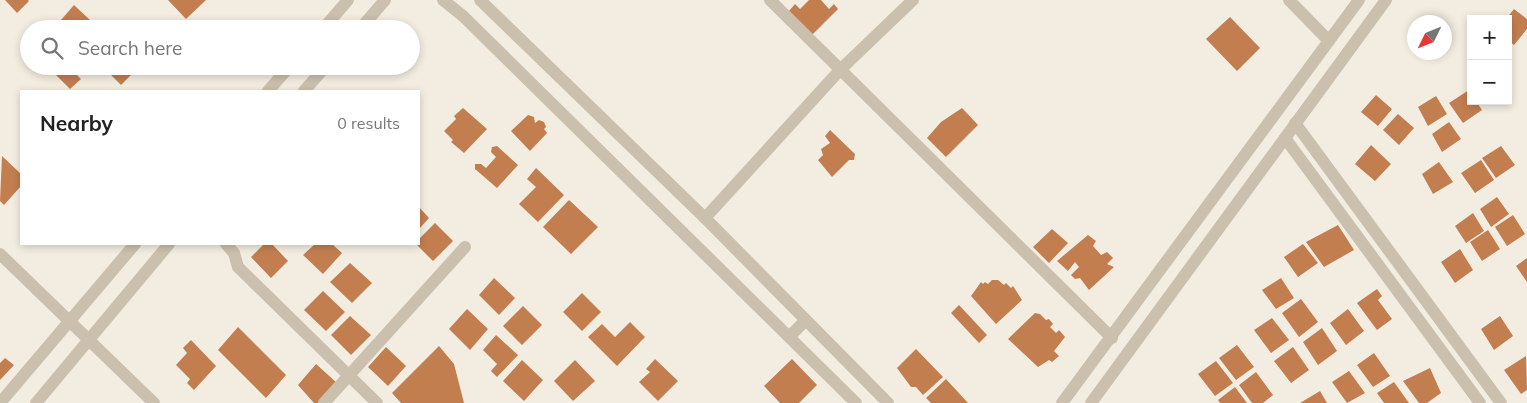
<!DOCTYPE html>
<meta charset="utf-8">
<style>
:root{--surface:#fff;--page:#f6f6f6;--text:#222;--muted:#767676;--line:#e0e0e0}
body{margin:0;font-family:Mulish,sans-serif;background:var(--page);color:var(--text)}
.controls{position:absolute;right:15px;top:15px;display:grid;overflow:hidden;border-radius:0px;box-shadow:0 2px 8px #0003}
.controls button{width:45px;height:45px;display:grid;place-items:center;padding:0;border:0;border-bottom:1px solid var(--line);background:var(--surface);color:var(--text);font:25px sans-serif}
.compass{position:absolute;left:1407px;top:15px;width:45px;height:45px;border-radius:50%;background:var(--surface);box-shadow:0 2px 8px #0003;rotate:227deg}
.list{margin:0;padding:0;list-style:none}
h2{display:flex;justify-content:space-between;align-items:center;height:65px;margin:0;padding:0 20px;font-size:21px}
h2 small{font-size:16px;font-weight:400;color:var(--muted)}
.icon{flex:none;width:28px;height:28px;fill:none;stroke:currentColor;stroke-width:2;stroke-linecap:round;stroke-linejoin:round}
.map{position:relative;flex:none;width:1527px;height:403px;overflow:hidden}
.search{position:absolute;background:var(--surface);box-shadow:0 2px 8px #0003;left:20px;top:20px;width:400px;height:55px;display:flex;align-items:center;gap:12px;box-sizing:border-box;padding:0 18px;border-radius:28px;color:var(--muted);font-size:19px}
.panel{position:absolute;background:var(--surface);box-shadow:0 2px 8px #0003;left:20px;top:90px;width:400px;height:155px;border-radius:0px}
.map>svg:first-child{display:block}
.building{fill:#c37e50}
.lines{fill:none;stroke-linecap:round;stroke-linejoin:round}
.minor{stroke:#cbc0ad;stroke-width:12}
.tertiary{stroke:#cbc0ad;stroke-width:12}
</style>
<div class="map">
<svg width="1527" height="403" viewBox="0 0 1527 403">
<rect width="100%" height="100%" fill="#f3ede1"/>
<path class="building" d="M5,0H28L29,1L17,13Z
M168,0H206L186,19Z
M809,0H821L829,9L834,4L838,9L811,36L789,11L795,4L800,9Z
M74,5L90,20L82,29H57L55,27Z
M1514,9L1527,19V29L1514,45L1508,40V19H1506Z
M1230,17L1260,48L1237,71L1206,39Z
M53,66H68L81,79L70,89L50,69Z
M102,66H140L121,85Z
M1469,90L1471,101H1476L1482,110L1463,123L1449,103Z
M1376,95L1392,109L1378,126L1361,112Z
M1436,96L1447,114L1428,126L1418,107Z
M463,108L487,129L464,153L451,142L453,140L444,131L456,119L454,116Z
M962,108L978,125L946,157L927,138L941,122Z
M1398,114L1414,128L1399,145L1383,130Z
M528,115L534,117L535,123L539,120L544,122L546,127L544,129L547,133L530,151L511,131Z
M1449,122L1461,139L1442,152L1432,134Z
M830,130L855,154L854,160H849L832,177L818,160L823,155L821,149L830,143L825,136Z
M1371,145L1391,164L1375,181L1355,164Z
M497,146L518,165L497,188L475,169V164H481L486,168L496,157L491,152L492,147Z
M1501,146L1515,165L1496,178L1482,158Z
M2,156L21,174V186L4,205L0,201Z
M1481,160L1494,180L1475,193L1461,173Z
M1439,162L1453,182L1433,194L1422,174Z
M536,168L564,195L538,222L519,204L536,187L527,179Z
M1497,197L1509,214L1491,227L1480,209Z
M569,200L598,227L571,254L543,227Z
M419,207L429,218L419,229Z
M1473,213L1484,231L1466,243L1455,226Z
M1513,215L1525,234L1507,246L1495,227Z
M435,223L453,241L433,261L416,244H419V239Z
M1338,225L1354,250L1324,267L1306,242Z
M1052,229L1068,243L1049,263L1033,247Z
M1488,230L1500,249L1482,261L1470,242Z
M1088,235L1096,241L1093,246L1101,255L1107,252L1113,258L1107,264L1114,267L1089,290L1080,278L1075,279L1071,275L1079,267L1075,262L1068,271L1057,261Z
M264,244H272L288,261L271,278L251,257Z
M315,244H332L342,253L323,274L303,255Z
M1303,244L1318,263L1298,277L1284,257Z
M1460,249L1473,270L1455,283L1441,262Z
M1527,258V282L1516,266Z
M350,263L372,283L352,303L330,282Z
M494,278L515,298L499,315L479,295Z
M1281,278L1294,298L1276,309L1262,290Z
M992,280H998L1004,285L1006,283L1011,288L1013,286L1022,300L996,324L971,296L981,282L983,284L985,282L988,284Z
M1377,289L1382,296L1378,300L1392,319L1377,330L1357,303Z
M323,291L345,312L326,331L304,310Z
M582,293L601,312L582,331L563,312Z
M1301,299L1318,322L1299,337L1282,313Z
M959,305L987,335L979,343L951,313Z
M523,306L542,325L522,345L503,326Z
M467,309L488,329L470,350L449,329Z
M1348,309L1364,331L1346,345L1330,323Z
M1035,313L1040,314L1046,320L1049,319L1053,324L1050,327L1056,333L1059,330L1065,337L1054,351L1059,356L1052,362L1049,360L1038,367L1008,339Z
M350,316L371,335L351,355L331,335Z
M1500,316L1513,336L1494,350L1481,329Z
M1272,318L1289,340L1271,353L1254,330Z
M630,322L645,337L617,366L588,337L602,324L615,337Z
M238,327L286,375L266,398L218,350Z
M1322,328L1337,351L1318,365L1303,342Z
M496,335L518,355L497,377L491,371L497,364L483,350Z
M191,340L216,366L194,390L187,383L190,379L176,365L187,353L183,348Z
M1237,345L1254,367L1236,380L1219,358Z
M439,346L454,364L464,403H401L392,393Z
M386,347L406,366L388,386L368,367Z
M1293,347L1309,370L1291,383L1274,361Z
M916,349L943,377L923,395L916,387H911L897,368Z
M1374,353L1390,376L1373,387L1357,365Z
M1526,356L1527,390L1521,394L1504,370Z
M5,358L14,365L0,380V363Z
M655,359L678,381L658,401L639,382L650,372L646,369Z
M792,359L817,385L799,403H780L764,386Z
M522,360L543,380L524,401L503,381Z
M575,360L595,381L573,401L554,381Z
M1216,361L1233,383L1215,396L1198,374Z
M316,364L337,383L319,403H314L298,385Z
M1430,368L1441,393L1427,403H1419L1403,381Z
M1349,371L1365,393L1347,403L1332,382Z
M1256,372L1273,395L1263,403H1252L1239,385Z
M946,379L968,403H931L926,398Z
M1394,382L1409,403H1384L1377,393Z
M1235,387L1247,403H1220L1218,400Z
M1320,391L1327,403H1300Z"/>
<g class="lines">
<path class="minor" d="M770,0L1112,338
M1289,0L1329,41
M1295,123L1501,403
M1285,138L1480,403
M705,218L840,70L913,0
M226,244L234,253L238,267L377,403
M0,254L154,403
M324,403L465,247"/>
<path class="tertiary" d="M443,0L463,16L856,403
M480,0L705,218L888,403
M323,29L348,0
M360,29L385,0
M268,91L290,66
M304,91L326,66
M789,337L806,320
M0,403L135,244
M36,403L169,244
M1062,403L1359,0
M1091,403L1386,0"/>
</g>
</svg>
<div class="controls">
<button>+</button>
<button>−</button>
</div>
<svg class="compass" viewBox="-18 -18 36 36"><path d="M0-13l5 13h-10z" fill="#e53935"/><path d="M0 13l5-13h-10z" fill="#767676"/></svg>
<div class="search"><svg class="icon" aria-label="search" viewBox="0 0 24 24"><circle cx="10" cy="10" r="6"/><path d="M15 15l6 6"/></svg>Search here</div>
<section class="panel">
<h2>Nearby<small>0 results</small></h2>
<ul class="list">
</ul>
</section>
</div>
